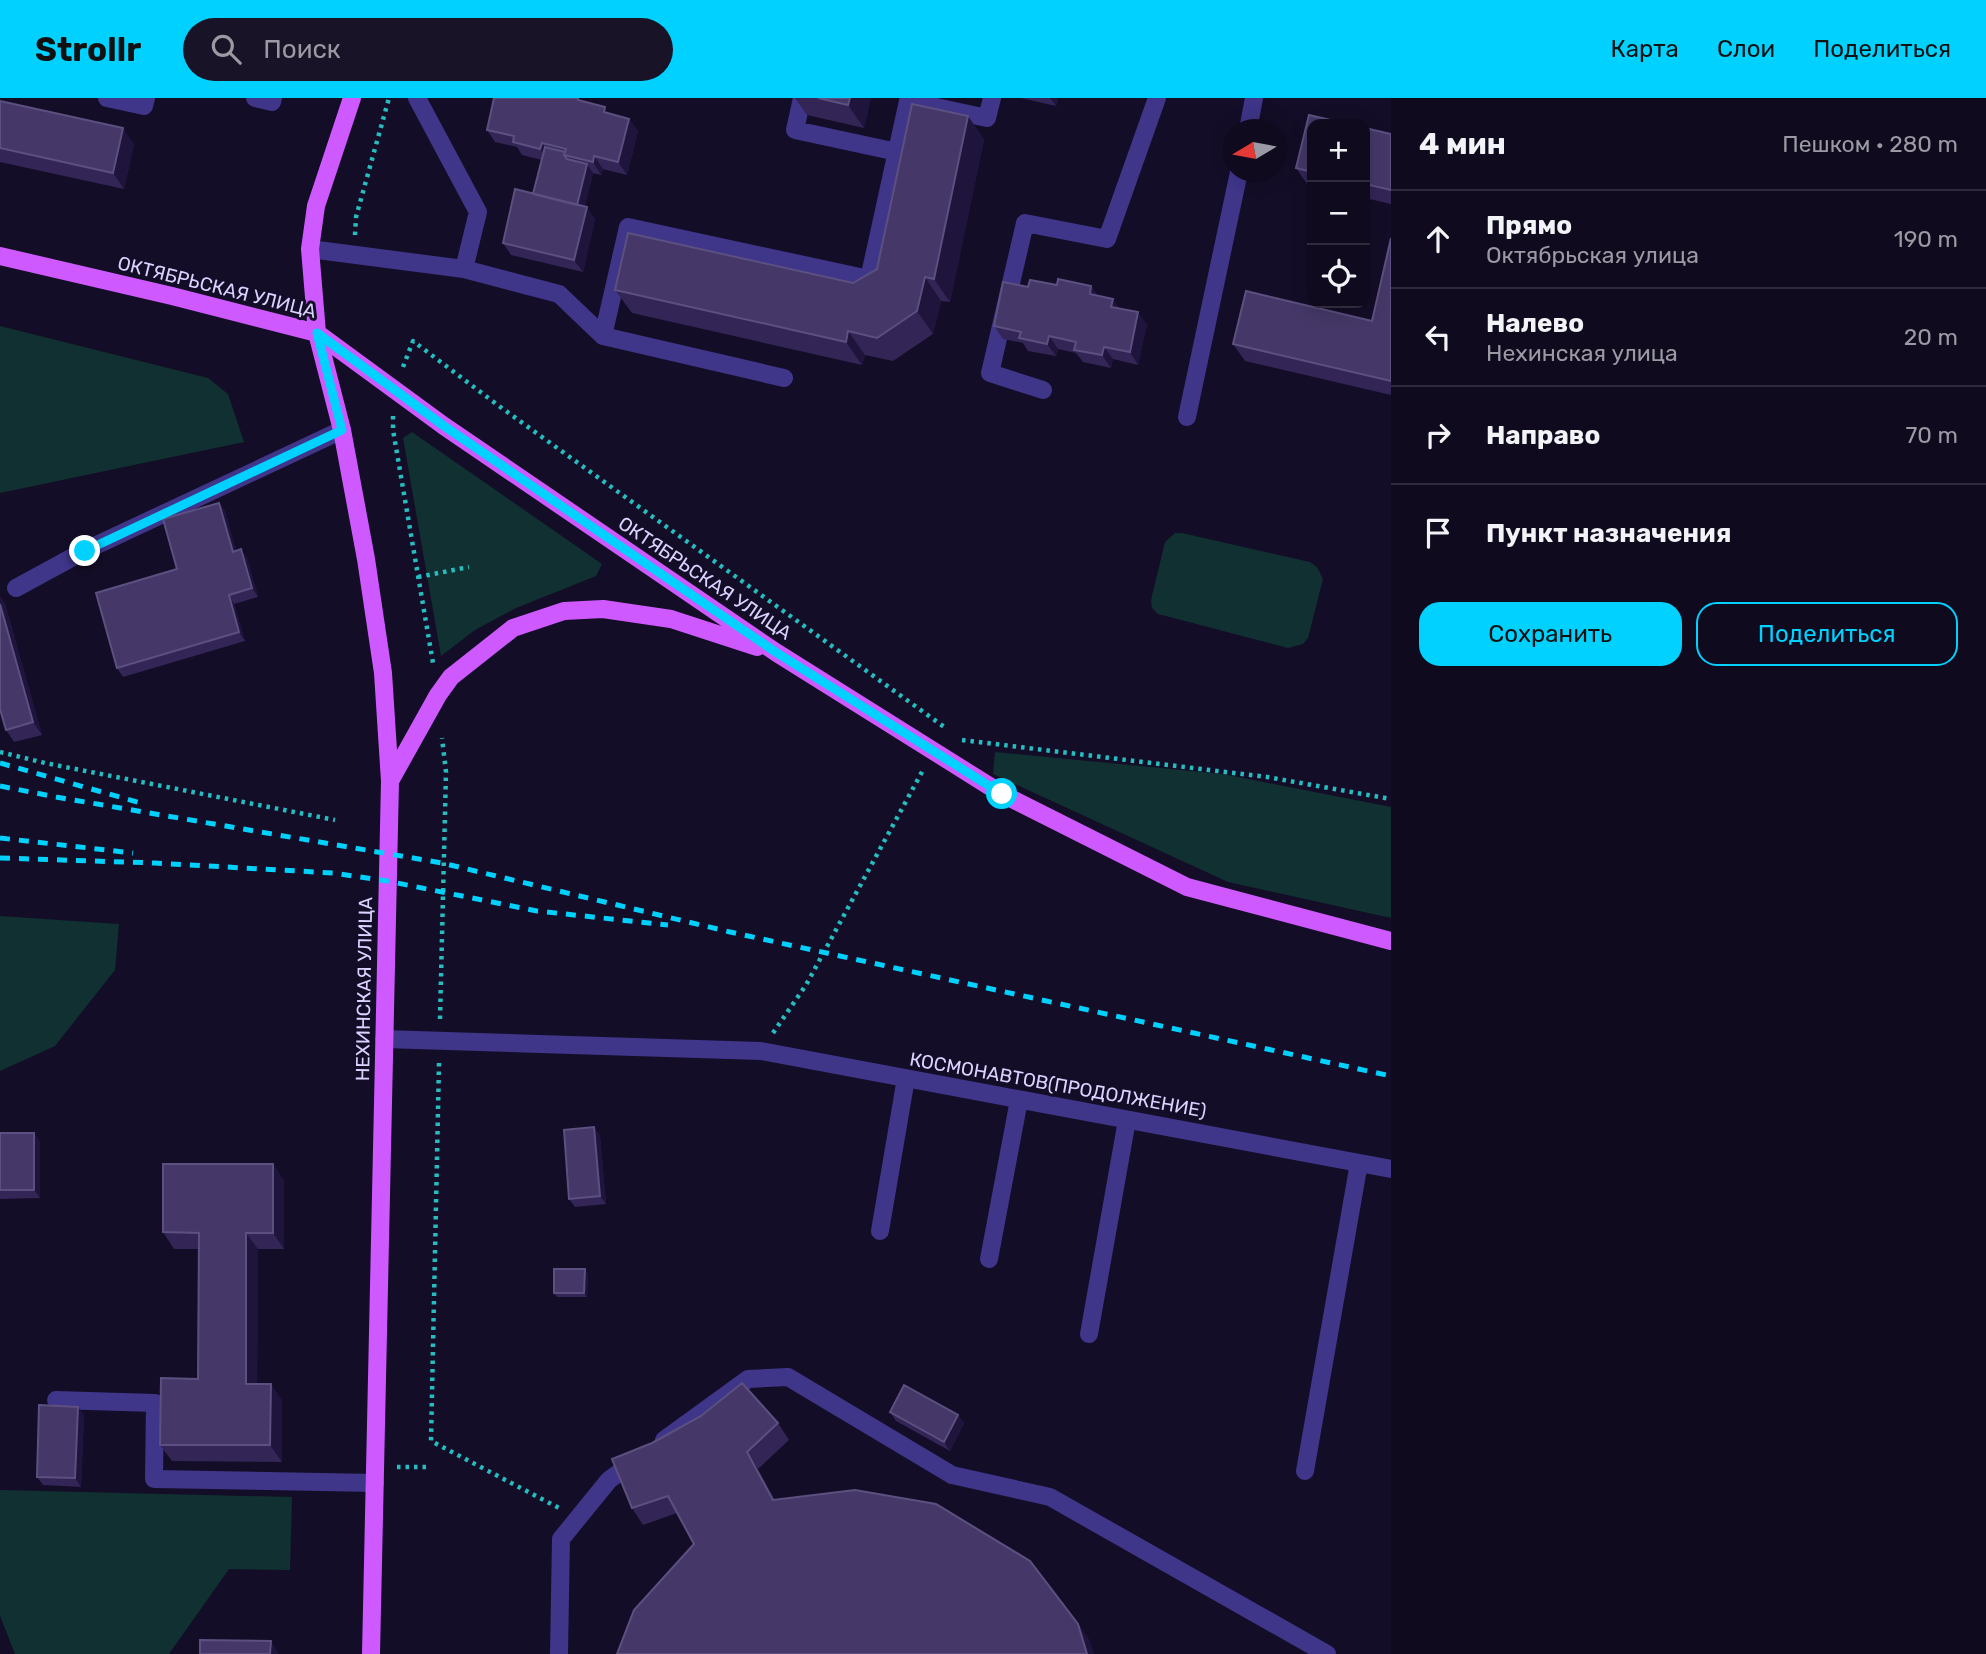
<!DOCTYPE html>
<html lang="ru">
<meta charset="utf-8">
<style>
:root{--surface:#0f0a1d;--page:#181326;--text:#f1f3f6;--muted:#9b9aa4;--line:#2f2b3b;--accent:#00d1fe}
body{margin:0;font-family:Rubik,sans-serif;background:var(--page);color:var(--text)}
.controls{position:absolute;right:21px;top:21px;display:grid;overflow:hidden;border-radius:14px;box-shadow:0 4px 18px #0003}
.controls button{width:63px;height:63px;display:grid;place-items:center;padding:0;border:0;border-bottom:2px solid var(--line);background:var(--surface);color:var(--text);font:35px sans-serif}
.compass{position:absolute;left:1223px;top:21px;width:63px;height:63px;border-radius:50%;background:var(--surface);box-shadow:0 4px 18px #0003;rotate:260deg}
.stop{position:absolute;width:21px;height:21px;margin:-16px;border:5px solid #00d1fe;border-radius:50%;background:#fff}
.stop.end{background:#00d1fe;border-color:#fff;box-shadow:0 2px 7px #0008}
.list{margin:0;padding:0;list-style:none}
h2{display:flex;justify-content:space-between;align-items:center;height:91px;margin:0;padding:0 28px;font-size:30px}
h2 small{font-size:23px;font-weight:400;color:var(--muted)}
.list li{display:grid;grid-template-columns:46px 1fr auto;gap:21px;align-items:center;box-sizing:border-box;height:98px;padding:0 28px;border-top:2px solid var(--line)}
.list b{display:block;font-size:26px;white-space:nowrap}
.list p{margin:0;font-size:23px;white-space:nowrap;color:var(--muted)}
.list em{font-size:23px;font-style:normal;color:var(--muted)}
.actions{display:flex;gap:14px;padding:21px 28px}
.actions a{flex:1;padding:16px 0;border:2px solid var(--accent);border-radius:21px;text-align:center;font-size:24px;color:var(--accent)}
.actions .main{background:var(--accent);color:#111}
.icon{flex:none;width:38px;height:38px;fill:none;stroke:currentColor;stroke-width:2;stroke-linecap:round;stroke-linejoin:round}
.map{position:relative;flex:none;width:1391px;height:1556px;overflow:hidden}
header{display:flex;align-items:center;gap:42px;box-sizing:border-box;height:98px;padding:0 35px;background:var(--accent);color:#111}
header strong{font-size:33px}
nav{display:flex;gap:38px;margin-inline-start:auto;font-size:24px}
.search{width:490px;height:63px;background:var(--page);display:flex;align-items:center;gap:18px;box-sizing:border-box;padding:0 24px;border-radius:38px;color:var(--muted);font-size:26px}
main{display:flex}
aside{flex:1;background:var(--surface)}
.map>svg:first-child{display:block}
.green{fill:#103031}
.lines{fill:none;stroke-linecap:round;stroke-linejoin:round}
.path{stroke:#26bdc0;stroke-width:4.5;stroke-dasharray:3.5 5;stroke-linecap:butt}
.minor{stroke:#3f3589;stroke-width:18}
.major{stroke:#ce5aff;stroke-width:18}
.rail{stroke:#00d1fe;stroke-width:5;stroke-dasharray:10 9;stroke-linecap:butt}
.wall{fill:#332556}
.shaded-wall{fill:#1f143b}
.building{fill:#453868;stroke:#5c5080;stroke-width:2}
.route{stroke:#00d1fe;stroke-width:9}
.labels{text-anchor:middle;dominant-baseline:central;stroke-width:6;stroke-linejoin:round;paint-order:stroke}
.street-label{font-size:19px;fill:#dbd3ff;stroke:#140d27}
</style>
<header>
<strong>Strollr</strong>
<div class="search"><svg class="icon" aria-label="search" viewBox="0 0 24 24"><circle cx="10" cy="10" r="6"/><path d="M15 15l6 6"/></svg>Поиск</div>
<nav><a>Карта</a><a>Слои</a><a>Поделиться</a></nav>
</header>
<main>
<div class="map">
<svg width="1391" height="1556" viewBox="0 0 1391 1556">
<rect width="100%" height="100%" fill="#140d27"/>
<path class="green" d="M0,228L208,280L228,296L244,344L0,395Z
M412,334L602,466L596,478L516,510L475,532L441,558L403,340Z
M1175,435H1182L1310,464L1317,469L1323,481L1308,540L1303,546L1288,550L1158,516L1152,510L1151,502L1165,444Z
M995,654L1223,676L1391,709V820L1228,784L993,676Z
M0,818L119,826L115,872L55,948L0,973Z
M0,1392L292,1399L290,1472L229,1471L169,1556H15L0,1518Z"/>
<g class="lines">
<path class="path" d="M355,137L356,119L389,0
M403,269L413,243L499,308L947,631
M393,318V332L433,565
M418,479L469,469
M962,642L1267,679L1391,701
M0,654L45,665L335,722
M440,921L446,674L442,640
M773,935L806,887L923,672
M439,965L431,1343L559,1410
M397,1369H431"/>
<path class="minor" d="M107,0L144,8L146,0
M255,0L272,4L273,0
M417,0L478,114L464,171
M802,0L795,32L897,54
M1248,32L1254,0
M310,151L464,171L559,196L603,238L784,280
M603,238L628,129L869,181L908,3L987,20L992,0
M1043,292L990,275L1025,125L1107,141L1157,0
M1187,319L1239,74
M16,490L84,453L342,332
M384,941L761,953L1391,1071
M880,1133L906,980
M989,1161L1019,1002
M1089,1236L1127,1022
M56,1302L155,1305L154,1381L375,1385
M664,1342L748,1281L788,1279L952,1377L1050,1399L1327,1556
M1305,1373L1359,1065
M559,1556L561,1441L609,1382L635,1363"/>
<path class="major" d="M352,0L316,108L310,151L317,235L342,332L366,461L383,575L390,683L371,1556
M0,158L172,198L317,235L444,328L777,555L1002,696L1187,789L1391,843
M390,683L438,597L451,579L513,530L564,513L603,511L671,521L757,549"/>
<path class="rail" d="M0,665L144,706
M0,688L56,699L442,765L730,834L1391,978
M0,740L133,755
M0,760L155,765L333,775L387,783L537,813L668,827"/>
</g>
<path class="wall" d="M795,0H871L864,30L807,17Z
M1021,0H1058L1056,8Z
M0,3L134,46L124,91L0,64Z
M583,4L610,16L629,21L638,33L627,77L603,71L601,77L593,75L585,108L595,121L583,174L511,157L503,145L533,96L542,62L522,57L517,49L495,44L487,32Z
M968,18L984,42L950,204L941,203L933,236L893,263L865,257L862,267L632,215L615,192L853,185L877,171Z
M1312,26V87L1307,86L1296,70Z
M1365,30L1391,36V106L1365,100Z
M1391,140V297L1245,263L1233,246L1372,223Z
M1057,187L1091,188L1098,198L1147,226L1138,267L1113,261L1111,270L1083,264L1076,255L1058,251L1056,258L1028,253L1023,245L1003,241L994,228L1028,189Z
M219,405L225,413L236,453L247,460L258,499L234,506L245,543L123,579L117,570Z
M0,498L5,506L42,637L14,644L6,632L0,611Z
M594,1029L600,1038L606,1106L575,1109L569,1101Z
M0,1035H34L40,1044V1100L0,1101Z
M273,1066L284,1083V1151H258L257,1286H271L282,1303V1364L172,1363L160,1347L198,1281L199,1151H174L163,1134Z
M588,1175L587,1199H557L554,1195Z
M890,1314L958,1317L964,1325L950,1353L896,1323Z
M84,1317L81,1389L43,1387L37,1379Z
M778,1325L789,1342L758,1371L775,1402L1078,1526L1089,1542L1094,1556H617L694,1446L677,1415L643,1427L632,1410L652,1345Z"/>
<path class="shaded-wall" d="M850,0H871L864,30L848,7Z
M1050,0H1058L1056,8Z
M968,18L984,42L950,204L934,181Z
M629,21L638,33L627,77L618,64Z
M123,30L134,46L124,91L113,75Z
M542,45L551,58L549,64L540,51Z
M594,58L603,71L601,77L593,64Z
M587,66L593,75L583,118L577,110Z
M587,109L595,121L583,174L574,162Z
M925,179L941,203L933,236L917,213Z
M1091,188L1100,201L1090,196Z
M1113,201L1122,213L1111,209Z
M1138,214L1147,226L1138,267L1130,254Z
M848,233L865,257L862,267L846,244Z
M1049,238L1058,251L1056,258L1047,246Z
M1104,249L1113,261L1111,270L1102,257Z
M219,405L225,413L239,462L233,454Z
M241,451L247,460L258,499L252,490Z
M229,497L234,506L245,543L239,534Z
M0,498L5,506L42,637L33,624L0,506Z
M594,1029L600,1038L606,1106L600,1098Z
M34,1035L40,1044V1100L34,1092Z
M273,1066L284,1083V1151L273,1135Z
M246,1135L258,1151L257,1302L246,1286Z
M585,1171L588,1175L587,1199L584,1195Z
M271,1286L282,1303V1364L270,1347Z
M78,1309L84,1317L81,1389L75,1380Z
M958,1317L964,1325L950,1353L944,1344Z
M747,1354L758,1371L784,1419L773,1402Z
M1078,1526L1089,1542L1094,1556H1087Z
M271,1543L279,1556H270Z"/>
<path class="building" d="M494,0H578V2L605,9L604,14L629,21L618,64L594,58L593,64L564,57L566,51L542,45L540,51L513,44L514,38L487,32Z
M818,0H850L848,7Z
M0,3L123,30L113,75L0,50Z
M912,6L968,18L934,181L925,179L917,213L877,240L848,233L846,244L615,192L628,135L853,185L877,171Z
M1309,17L1348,26H1312V74L1296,70Z
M1365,30L1391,36V92L1365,86Z
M545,49L565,54L564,57L567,61L587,66L577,107L533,96Z
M515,91L587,109L574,162L503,145Z
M1391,140V283L1233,246L1246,193L1372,223Z
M1058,181L1091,188L1090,196L1113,201L1111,209L1138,214L1130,254L1104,249L1102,257L1074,252L1076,244L1049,238L1047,246L1019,240L1021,234L994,228L1003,184L1028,189L1030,182L1057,187Z
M219,405L233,454L241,451L252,490L229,497L239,534L117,570L96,495L177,471L163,421Z
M0,506L33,624L6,632L0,611Z
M594,1029L600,1098L569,1101L564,1032Z
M0,1035H34V1092H0Z
M163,1066H273V1135H246V1286H271L270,1347H160L161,1280L198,1281L199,1135L163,1134Z
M554,1171H585L584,1195H554Z
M742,1285L778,1325L747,1354L773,1402L855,1392L936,1406L1030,1463L1078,1526L1087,1556H617L634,1512L694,1446L668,1398L632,1410L612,1361L652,1345L701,1318Z
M904,1287L958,1317L944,1344L890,1314Z
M39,1307L78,1309L75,1380L37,1379Z
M200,1542L271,1543L270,1556H200Z"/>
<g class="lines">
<path class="route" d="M85,453L342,332L317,235L444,328L777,555L1002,696"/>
</g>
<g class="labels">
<g class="street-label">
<text transform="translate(217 189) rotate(14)">ОКТЯБРЬСКАЯ УЛИЦА</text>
<text transform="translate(705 480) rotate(34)">ОКТЯБРЬСКАЯ УЛИЦА</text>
<text transform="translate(364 891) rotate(-89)">НЕХИНСКАЯ УЛИЦА</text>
<text transform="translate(1058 987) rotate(10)">КОСМОНАВТОВ(ПРОДОЛЖЕНИЕ)</text>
</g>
</g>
</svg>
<div class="controls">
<button>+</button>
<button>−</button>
<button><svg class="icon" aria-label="locate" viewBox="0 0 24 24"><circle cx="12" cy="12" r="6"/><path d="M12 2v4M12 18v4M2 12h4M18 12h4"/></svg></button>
</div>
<svg class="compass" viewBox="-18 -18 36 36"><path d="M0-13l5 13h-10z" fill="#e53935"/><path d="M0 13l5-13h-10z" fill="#9b9aa4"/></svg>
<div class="stop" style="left:1002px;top:696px"></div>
<div class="stop end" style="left:85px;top:453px"></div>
</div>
<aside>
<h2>4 мин<small>Пешком · 280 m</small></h2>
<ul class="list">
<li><svg class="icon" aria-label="ahead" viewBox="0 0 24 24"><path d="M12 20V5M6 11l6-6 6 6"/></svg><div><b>Прямо</b><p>Октябрьская улица</p></div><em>190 m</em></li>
<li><svg class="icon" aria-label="left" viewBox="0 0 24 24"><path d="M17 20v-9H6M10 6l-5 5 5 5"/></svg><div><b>Налево</b><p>Нехинская улица</p></div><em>20 m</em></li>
<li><svg class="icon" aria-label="right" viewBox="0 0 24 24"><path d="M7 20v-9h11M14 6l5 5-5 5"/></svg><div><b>Направо</b></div><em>70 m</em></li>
<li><svg class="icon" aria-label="arrive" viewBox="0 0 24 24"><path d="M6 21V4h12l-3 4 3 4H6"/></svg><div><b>Пункт назначения</b></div></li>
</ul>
<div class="actions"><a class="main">Сохранить</a><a>Поделиться</a></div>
</aside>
</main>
